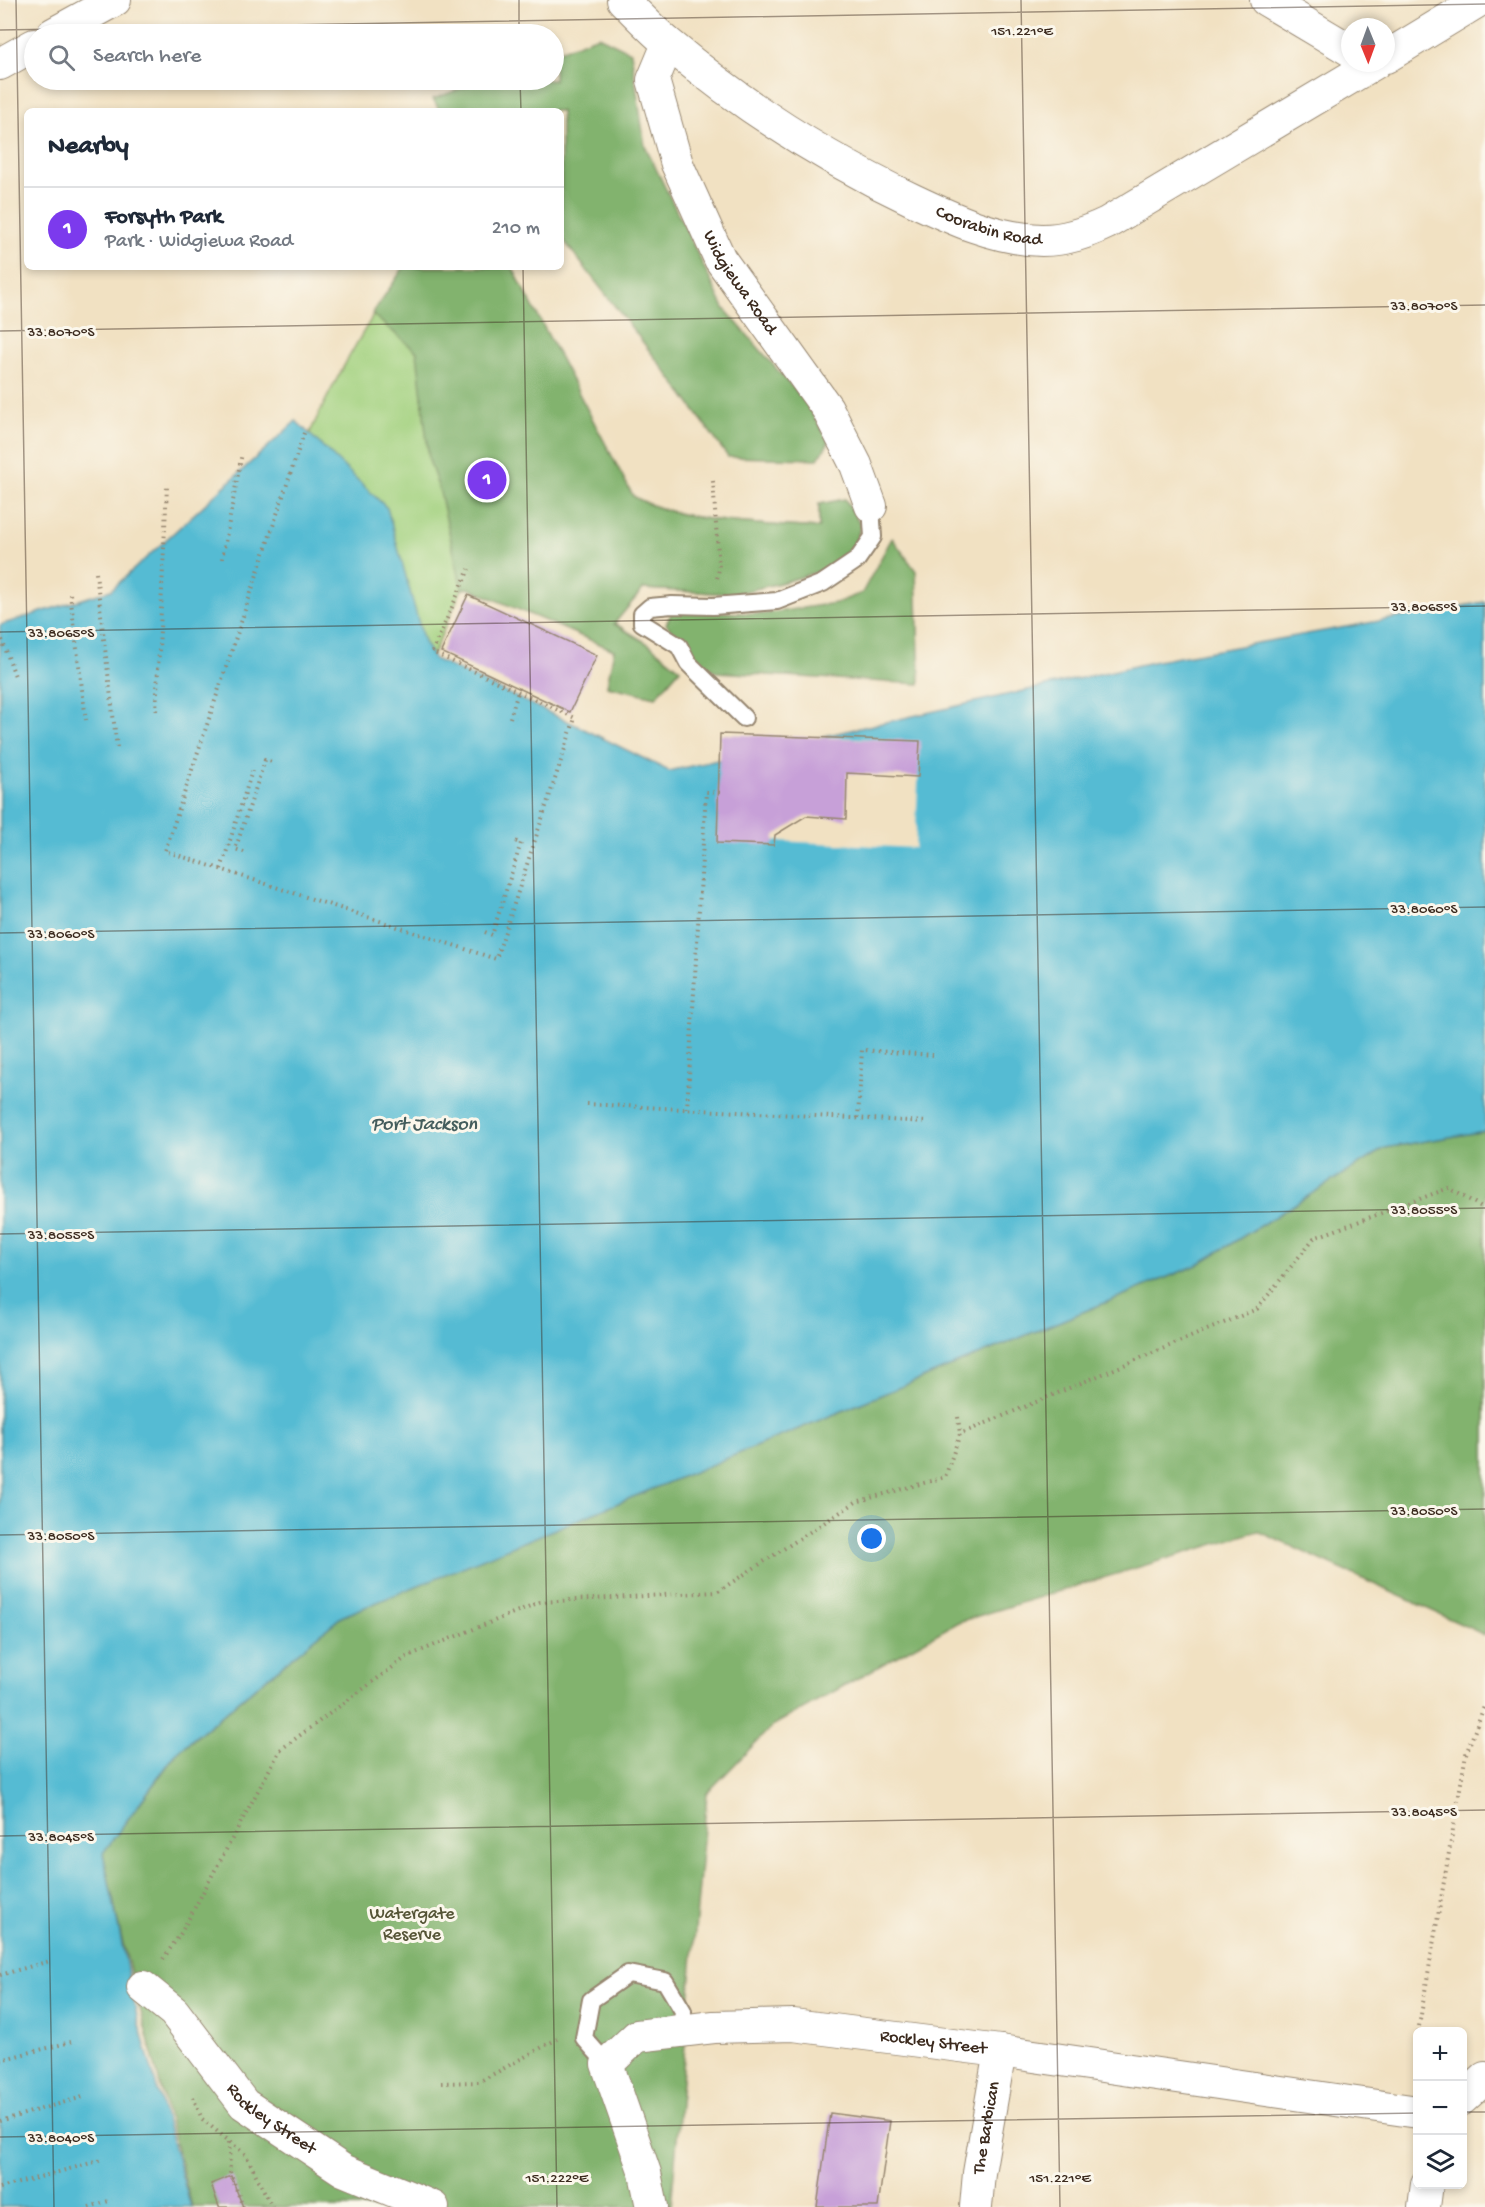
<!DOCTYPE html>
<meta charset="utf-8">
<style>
:root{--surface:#fff;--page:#f6f6f7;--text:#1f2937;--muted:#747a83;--line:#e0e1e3;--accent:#7c3aed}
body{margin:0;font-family:"Gochi Hand",sans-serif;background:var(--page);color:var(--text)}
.controls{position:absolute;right:18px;bottom:18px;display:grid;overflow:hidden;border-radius:9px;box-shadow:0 3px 9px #0003}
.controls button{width:54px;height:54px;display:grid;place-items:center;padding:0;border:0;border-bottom:2px solid var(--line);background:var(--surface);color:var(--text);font:30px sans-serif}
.compass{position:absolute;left:1341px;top:18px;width:54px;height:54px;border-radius:50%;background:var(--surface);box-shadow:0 3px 9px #0003;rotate:179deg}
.you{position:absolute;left:872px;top:1539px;width:21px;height:21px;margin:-15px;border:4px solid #fff;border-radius:50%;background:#1a73e8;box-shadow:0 0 0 9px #1a73e833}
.badge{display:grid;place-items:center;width:39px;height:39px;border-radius:50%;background:var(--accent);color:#fff;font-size:20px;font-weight:700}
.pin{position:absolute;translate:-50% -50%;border:3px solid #fff;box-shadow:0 2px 6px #0006}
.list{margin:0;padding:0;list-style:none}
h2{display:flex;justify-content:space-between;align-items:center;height:78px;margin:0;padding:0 24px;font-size:26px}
h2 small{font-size:20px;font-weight:400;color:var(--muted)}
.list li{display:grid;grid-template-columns:39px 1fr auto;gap:18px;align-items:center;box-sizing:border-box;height:84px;padding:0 24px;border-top:2px solid var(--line)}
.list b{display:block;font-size:22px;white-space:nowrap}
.list p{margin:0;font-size:20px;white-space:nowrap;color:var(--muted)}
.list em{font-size:20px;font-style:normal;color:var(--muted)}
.icon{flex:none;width:33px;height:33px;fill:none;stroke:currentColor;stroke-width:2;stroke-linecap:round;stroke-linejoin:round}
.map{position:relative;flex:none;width:1485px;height:2207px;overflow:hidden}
.search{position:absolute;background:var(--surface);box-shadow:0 3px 9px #0003;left:24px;top:24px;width:540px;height:66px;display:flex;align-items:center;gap:15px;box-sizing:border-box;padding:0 21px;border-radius:33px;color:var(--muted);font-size:22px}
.panel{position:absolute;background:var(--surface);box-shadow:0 3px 9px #0003;left:24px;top:108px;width:540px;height:162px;border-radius:9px}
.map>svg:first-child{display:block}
.green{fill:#a3d17f;stroke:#6f7e4e;stroke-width:1.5}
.forest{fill:#82b36e;stroke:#5e6e46;stroke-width:1.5}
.water{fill:#55bbd3;stroke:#487278;stroke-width:1.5}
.pier{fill:#f1e1c2}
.building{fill:#c7a0d8}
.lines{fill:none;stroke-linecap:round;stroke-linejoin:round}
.service-casing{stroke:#968670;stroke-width:20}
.minor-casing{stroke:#968670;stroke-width:34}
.path{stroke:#968670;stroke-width:4;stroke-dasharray:1.5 4.5;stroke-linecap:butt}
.service{stroke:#fff;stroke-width:16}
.minor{stroke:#fff;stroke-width:32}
.ticks{fill:none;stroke:#3b2a1e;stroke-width:1.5;stroke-opacity:0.45}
.labels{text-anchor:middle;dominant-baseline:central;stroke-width:6;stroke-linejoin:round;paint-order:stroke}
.street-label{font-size:18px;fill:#3b2a1e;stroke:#fbf7ec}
.park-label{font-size:18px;fill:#555436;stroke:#fbf7ec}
.water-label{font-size:20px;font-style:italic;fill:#445d5d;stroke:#fbf7ec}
.ticks-label{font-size:15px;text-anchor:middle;fill:#3b2a1e;stroke:#fbf7ec;stroke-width:6;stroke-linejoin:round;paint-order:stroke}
</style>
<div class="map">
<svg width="1485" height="2207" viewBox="0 0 1485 2207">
<rect width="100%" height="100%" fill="#fbf7ec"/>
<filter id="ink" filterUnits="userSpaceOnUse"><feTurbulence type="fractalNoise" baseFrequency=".0167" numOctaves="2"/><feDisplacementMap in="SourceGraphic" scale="12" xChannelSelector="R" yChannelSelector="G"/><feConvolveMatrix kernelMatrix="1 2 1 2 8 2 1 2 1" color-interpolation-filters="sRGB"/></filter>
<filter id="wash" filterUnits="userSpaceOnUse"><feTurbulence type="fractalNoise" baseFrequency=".008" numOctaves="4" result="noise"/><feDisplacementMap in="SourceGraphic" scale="24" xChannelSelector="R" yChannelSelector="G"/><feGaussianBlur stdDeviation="1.35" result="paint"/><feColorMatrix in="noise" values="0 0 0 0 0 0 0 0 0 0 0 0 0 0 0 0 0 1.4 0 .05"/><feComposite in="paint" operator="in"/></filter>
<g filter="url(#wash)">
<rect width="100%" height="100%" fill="#f1e1c2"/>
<path class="green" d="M404,267H512L633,496C680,524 764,524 819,528V504L845,499L861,526L854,546L826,569L788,581L734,594L643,589L614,623L650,645L680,669L656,697L607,686L614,650L468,588L462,589L430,661L306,441C334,380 367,323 404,267Z"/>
<path class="forest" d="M598,36L631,52L645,146L724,308L807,404L829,442L818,459L728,457L677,386L561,237V111H440L433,99L484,80H554V53Z
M404,267H512L633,496C679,524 764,524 819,528V504L845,499L861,526L854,546L826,569L788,581L734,594L643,589L614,624L650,645L680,669L656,697L607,686L614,650L468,588L462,589L440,492L429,460L417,352L372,314Z
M892,538L916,571L920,684L716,672L695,659L666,624L673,610L763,614L836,603L862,593Z
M1485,1131V1635L1258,1531L958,1622L772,1726L707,1793L671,2207H192L121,1936L103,1853L177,1753L341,1617L1197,1265L1385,1148Z"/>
<path class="water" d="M296,421L387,508L424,642L434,659L580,727L669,771L1157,661L1485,602V1131L1385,1148L1197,1265L341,1617L177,1752L103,1853L138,2021L191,2207H0V625L111,590Z"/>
<path class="pier" d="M812,736L920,741L915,848L721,838L725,755Z"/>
<g id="blocks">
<path class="building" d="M468,595L597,655L570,712L441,652Z
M720,734L920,741L918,777L847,773L846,819L806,816L775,835L774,845L717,843Z
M830,2113L890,2121L878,2207H817Z
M231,2176L243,2207H219L211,2184Z"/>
</g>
</g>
<g filter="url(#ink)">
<use href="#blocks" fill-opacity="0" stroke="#968670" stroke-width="1.5"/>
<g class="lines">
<defs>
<path id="service" d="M744,718L688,663L679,646L642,623V614L650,607L672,605L713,606L777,601L823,583L857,560L873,537L871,506
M607,2064L584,2038L591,2000L628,1974L665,1981L683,2011L681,2031"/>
<g id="minor">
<path id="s1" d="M623,0C638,15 653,31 669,44C743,106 826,159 913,200C953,219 996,239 1042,240C1066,240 1086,233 1107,223L1375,63"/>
<path d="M1266,0L1350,50"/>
<path d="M53,34L115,0"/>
<path id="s2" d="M668,44L653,80L677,164L720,259L827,408L856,465L871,506"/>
<path d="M1386,57L1480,0"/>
<path d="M0,64L34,45"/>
<path id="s3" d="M143,1987L174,2012L244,2104L343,2170L433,2207"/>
<path d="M1462,2099L1485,2078"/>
<path id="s4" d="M652,2207L645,2173L607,2064L637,2036L714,2027L793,2025L1000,2051L1418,2112"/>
<path id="s5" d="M976,2207L979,2173L1000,2051"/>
<path d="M1424,2207L1427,2184"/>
</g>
</defs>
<use href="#service" class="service-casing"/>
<use href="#minor" class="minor-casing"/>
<path class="path" d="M304,433L165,851L496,959L575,718L432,652L469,569
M713,481L719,568L717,579
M222,559L242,453
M96,573L117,748
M70,594L86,720
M0,634L15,676
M156,711L167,487
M510,718L518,692
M244,852L235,849L238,841L265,760L272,762
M221,869L252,771
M485,932L492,935L521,843L514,841
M587,1104L928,1122
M687,1109L706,792L724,793
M858,1118L862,1050L933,1055
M958,1417L960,1434
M163,1959L181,1933L280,1750L408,1656L540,1602L717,1592L856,1502L945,1477L960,1434L1257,1309L1314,1238L1449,1188L1485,1209
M0,1975L50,1961
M1418,2032L1466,1754L1485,1704
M1418,2037L1414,2056L1418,2074
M0,2060L71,2042
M441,2083L479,2082L557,2039
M193,2097L202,2119L246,2155L272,2207
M0,2121L86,2096
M229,2142L230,2172L243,2207
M0,2188L102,2160
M89,2207L112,2200"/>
<use href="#service" class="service"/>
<use href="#minor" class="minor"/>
</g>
</g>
<path class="ticks" d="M16,0L54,2207M519,0V34M1021,0L1060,2207M0,30L1485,4M520,80L521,111M523,267L557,2207M0,331L1485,305M0,632L1485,606M0,933L1485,907M0,1234L1485,1208M0,1535L1485,1509M0,1836L1485,1810M1462,2112H1485M0,2137L1418,2113"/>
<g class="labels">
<g class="street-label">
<text stroke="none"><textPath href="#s1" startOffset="435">Coorabin Road</textPath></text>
<text stroke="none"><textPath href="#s2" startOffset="261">Widgiewa Road</textPath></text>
<text stroke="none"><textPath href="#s4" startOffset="489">Rockley Street</textPath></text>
<text stroke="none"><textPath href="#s3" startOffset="186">Rockley Street</textPath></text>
<text stroke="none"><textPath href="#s5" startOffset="80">The Barbican</textPath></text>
</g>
<g class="park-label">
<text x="412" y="1914">Watergate<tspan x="412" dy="21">Reserve</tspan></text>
</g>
<g class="water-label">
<text x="424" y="1125">Port Jackson</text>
</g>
</g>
<g class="ticks-label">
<text x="1022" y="35">151.221°E</text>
<text x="1424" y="310">33.8070°S</text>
<text x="61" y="336">33.8070°S</text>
<text x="1424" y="611">33.8065°S</text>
<text x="61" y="637">33.8065°S</text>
<text x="1424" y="913">33.8060°S</text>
<text x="61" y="938">33.8060°S</text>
<text x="1424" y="1214">33.8055°S</text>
<text x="61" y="1239">33.8055°S</text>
<text x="1424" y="1515">33.8050°S</text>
<text x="61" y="1540">33.8050°S</text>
<text x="1424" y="1816">33.8045°S</text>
<text x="61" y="1841">33.8045°S</text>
<text x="61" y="2142">33.8040°S</text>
<text x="557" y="2182">151.222°E</text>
<text x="1060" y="2182">151.221°E</text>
</g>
</svg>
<div class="controls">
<button>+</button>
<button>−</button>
<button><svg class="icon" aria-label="layers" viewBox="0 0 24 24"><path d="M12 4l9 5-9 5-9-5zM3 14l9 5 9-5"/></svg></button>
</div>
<svg class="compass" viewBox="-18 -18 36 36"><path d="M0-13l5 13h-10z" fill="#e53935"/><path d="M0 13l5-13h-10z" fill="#747a83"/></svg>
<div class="you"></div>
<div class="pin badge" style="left:487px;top:480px">1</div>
<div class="search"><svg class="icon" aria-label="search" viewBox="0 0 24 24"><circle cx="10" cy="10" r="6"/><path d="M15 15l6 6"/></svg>Search here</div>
<section class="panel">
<h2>Nearby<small></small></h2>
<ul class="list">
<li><span class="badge">1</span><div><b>Forsyth Park</b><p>Park · Widgiewa Road</p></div><em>210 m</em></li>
</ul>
</section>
</div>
